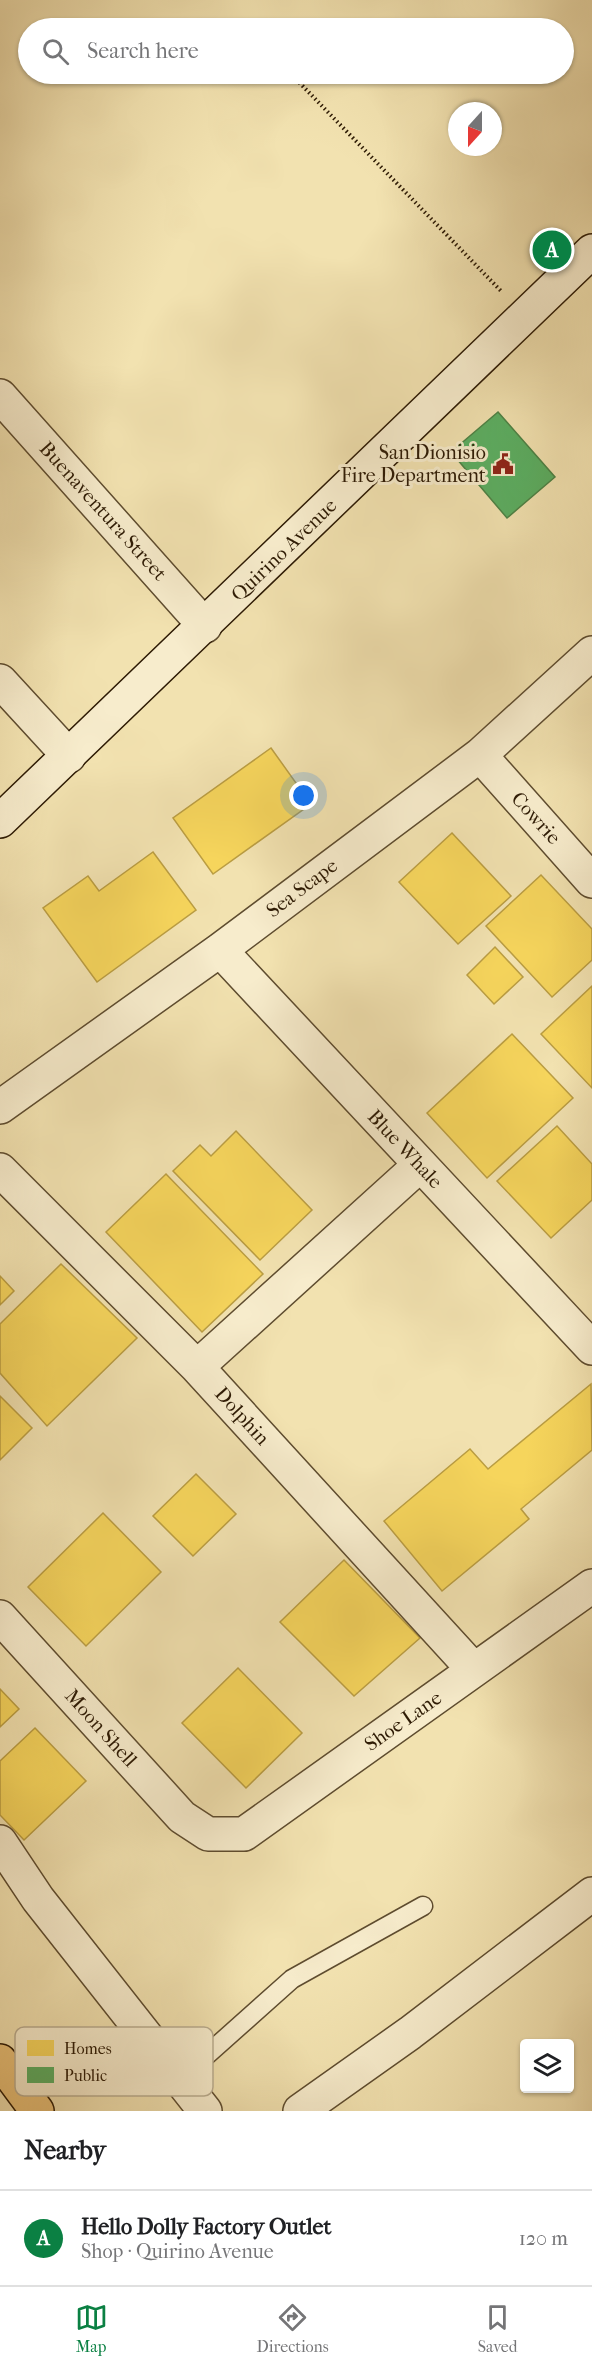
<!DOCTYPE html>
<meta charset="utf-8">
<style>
:root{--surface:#fff;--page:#f2f2f2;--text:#202124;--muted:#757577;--line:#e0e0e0;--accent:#0b8043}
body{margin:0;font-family:"IM FELL French Canon",serif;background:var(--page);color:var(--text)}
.controls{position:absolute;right:18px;bottom:18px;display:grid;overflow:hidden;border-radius:6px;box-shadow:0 2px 4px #0004}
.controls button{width:54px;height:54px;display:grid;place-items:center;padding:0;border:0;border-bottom:2px solid var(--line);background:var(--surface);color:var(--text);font:30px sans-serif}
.compass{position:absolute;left:448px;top:102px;width:54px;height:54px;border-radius:50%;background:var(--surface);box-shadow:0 2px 4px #0004;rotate:201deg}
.you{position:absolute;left:304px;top:796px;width:21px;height:21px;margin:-15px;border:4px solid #fff;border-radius:50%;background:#1a73e8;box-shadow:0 0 0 9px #1a73e833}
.badge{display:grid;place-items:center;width:39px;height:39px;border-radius:50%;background:var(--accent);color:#fff;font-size:20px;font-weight:700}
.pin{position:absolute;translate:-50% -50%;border:3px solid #fff;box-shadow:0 2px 6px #0006}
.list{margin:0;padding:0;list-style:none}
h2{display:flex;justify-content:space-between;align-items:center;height:78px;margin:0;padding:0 24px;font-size:26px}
h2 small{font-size:20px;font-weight:400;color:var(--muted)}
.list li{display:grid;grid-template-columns:39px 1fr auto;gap:18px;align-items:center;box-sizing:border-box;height:96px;padding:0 24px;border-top:2px solid var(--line)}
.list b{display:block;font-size:22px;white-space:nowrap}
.list p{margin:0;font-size:20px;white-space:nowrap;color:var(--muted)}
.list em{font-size:20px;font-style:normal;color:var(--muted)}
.icon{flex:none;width:33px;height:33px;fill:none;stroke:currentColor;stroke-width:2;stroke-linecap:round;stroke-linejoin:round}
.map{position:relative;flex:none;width:592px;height:2111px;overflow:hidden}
.search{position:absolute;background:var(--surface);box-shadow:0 2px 4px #0004;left:18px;right:18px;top:18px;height:66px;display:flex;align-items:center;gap:15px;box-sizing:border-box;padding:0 21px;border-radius:33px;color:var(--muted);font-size:22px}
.sheet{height:174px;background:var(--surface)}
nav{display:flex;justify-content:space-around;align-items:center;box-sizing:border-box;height:84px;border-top:2px solid var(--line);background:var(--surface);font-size:16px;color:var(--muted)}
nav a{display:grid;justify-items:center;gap:3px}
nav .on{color:var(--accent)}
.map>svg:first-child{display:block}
.homes{fill:#f6d55c;stroke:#ba9d42;stroke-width:1.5}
.public{fill:#5aae61;stroke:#4c8245;stroke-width:1.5}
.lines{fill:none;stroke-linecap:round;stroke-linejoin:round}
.lane-casing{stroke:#5e4c2f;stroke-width:21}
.street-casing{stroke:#5e4c2f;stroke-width:36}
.secondary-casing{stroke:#2d1a04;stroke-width:36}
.highway-casing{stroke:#2d1a04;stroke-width:36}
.path{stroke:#2d1a04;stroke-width:4;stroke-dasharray:1.5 3;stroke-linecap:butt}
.lane{stroke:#f7eccc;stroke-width:18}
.street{stroke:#f7eccc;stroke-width:33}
.secondary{stroke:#f7eccc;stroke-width:33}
.highway{stroke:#e9c178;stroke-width:33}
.labels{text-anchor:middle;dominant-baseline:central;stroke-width:6;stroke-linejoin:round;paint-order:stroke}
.poi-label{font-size:20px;fill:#2d1a04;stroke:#f7eccc;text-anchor:end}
.street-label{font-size:20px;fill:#2d1a04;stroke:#f7eccc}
.key{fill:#f7eccc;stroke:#baad90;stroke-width:1.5}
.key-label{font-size:16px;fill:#2d1a04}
</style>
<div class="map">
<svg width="592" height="2111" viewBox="0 0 592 2111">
<rect width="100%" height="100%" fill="#f2e2b0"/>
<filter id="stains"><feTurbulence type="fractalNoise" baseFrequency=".00333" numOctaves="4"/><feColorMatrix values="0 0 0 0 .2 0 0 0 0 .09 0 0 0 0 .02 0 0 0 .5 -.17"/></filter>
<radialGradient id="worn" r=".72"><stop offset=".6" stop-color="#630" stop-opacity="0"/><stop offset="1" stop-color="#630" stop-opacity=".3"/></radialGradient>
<path class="homes" d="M271,748L311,804L213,874L173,818Z
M452,833L511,896L458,944L399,882Z
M153,852L196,910L97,982L43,908L88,876L99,891Z
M541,875L592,929V960L552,997L486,926Z
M495,947L523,977L494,1004L467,975Z
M592,986V1088L541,1034Z
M512,1034L573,1098L487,1178L427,1113Z
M557,1126L592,1164V1200L551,1238L497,1181Z
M236,1131L312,1210L260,1260L173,1171L200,1145L211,1156Z
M166,1174L263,1274L202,1332L106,1232Z
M61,1264L137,1338L47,1426L0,1373V1324Z
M0,1276L14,1291L0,1305Z
M591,1384L592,1450L521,1509L529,1519L442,1591L384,1521L470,1449L488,1469Z
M0,1396L32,1428L0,1460Z
M196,1474L236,1514L193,1556L153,1516Z
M103,1513L161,1572L86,1646L28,1587Z
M344,1560L420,1638L354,1696L280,1622Z
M238,1668L302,1733L246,1788L182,1723Z
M0,1689L19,1709L0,1727Z
M35,1728L86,1781L24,1840L0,1815V1761Z"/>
<path class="public" d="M498,412L555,477L507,518L451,452Z"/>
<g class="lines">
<defs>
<path id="lane" d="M181,2078L292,1979L423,1906"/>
<path id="street" d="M0,396L205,626
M0,681L69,756
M480,755L592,881
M220,950L592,1348
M0,1107L220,950L480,755L592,653
M0,1170L197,1367L474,1670
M197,1367L420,1165
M0,1617L182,1817L208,1834H244L592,1586
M0,1842L38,1899L205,2111
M300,2111L410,2033L592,1894"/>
<path id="secondary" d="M0,821L592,251"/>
<path id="highway" d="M0,2061L37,2111"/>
</defs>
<use href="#lane" class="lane-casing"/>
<use href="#street" class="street-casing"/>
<use href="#secondary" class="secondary-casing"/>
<use href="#highway" class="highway-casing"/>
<path class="path" d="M293,76L502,292"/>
<use href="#lane" class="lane"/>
<use href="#street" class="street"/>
<use href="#secondary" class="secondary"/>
<use href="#highway" class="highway"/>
</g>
<defs>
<symbol id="civic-bare" viewBox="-9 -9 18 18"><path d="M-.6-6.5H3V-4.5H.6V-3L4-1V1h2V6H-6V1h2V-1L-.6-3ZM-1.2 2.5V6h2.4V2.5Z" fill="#8f2418" stroke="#f7eccc" stroke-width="2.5" paint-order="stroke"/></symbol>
</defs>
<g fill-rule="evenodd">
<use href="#civic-bare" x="488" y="449" width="30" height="30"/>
</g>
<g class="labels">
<g class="poi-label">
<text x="486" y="452">San Dionisio<tspan x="486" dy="23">Fire Department</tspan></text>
</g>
<g class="street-label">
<text transform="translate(103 511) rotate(48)">Buenaventura Street</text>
<text transform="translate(284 550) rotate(-44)">Quirino Avenue</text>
<text transform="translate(536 818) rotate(48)">Cowrie</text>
<text transform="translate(302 888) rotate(-37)">Sea Scape</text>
<text transform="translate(405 1149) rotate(47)">Blue Whale</text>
<text transform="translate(242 1416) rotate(48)">Dolphin</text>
<text transform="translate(403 1721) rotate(-35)">Shoe Lane</text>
<text transform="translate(101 1728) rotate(48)">Moon Shell</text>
</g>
</g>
<rect x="15" y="2027" width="198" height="69" rx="9" class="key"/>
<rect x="27" y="2040" width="27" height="16" fill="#f6d55c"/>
<rect x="27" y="2067" width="27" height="16" fill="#5aae61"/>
<g class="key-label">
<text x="64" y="2054">Homes</text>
<text x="64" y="2081">Public</text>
</g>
<rect width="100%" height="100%" filter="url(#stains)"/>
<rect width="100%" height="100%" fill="url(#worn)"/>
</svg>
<div class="controls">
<button><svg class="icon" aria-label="layers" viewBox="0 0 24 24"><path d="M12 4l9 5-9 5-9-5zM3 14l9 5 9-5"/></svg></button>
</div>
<svg class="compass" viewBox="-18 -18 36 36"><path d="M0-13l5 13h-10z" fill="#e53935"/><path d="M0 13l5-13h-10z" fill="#757577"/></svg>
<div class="you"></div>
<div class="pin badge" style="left:552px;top:250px">A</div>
<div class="search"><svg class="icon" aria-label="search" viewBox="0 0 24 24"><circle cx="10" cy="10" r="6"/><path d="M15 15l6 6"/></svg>Search here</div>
</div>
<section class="sheet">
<h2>Nearby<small></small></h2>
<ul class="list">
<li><span class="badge">A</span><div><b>Hello Dolly Factory Outlet</b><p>Shop · Quirino Avenue</p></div><em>120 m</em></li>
</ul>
</section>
<nav>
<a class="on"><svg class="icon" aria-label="map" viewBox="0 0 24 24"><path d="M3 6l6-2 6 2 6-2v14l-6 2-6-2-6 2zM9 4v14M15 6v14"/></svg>Map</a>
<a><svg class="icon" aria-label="directions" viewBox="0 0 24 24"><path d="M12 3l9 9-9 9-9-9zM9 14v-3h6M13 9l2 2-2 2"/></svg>Directions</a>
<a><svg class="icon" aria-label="saved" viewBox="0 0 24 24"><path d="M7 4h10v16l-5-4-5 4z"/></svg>Saved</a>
</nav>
